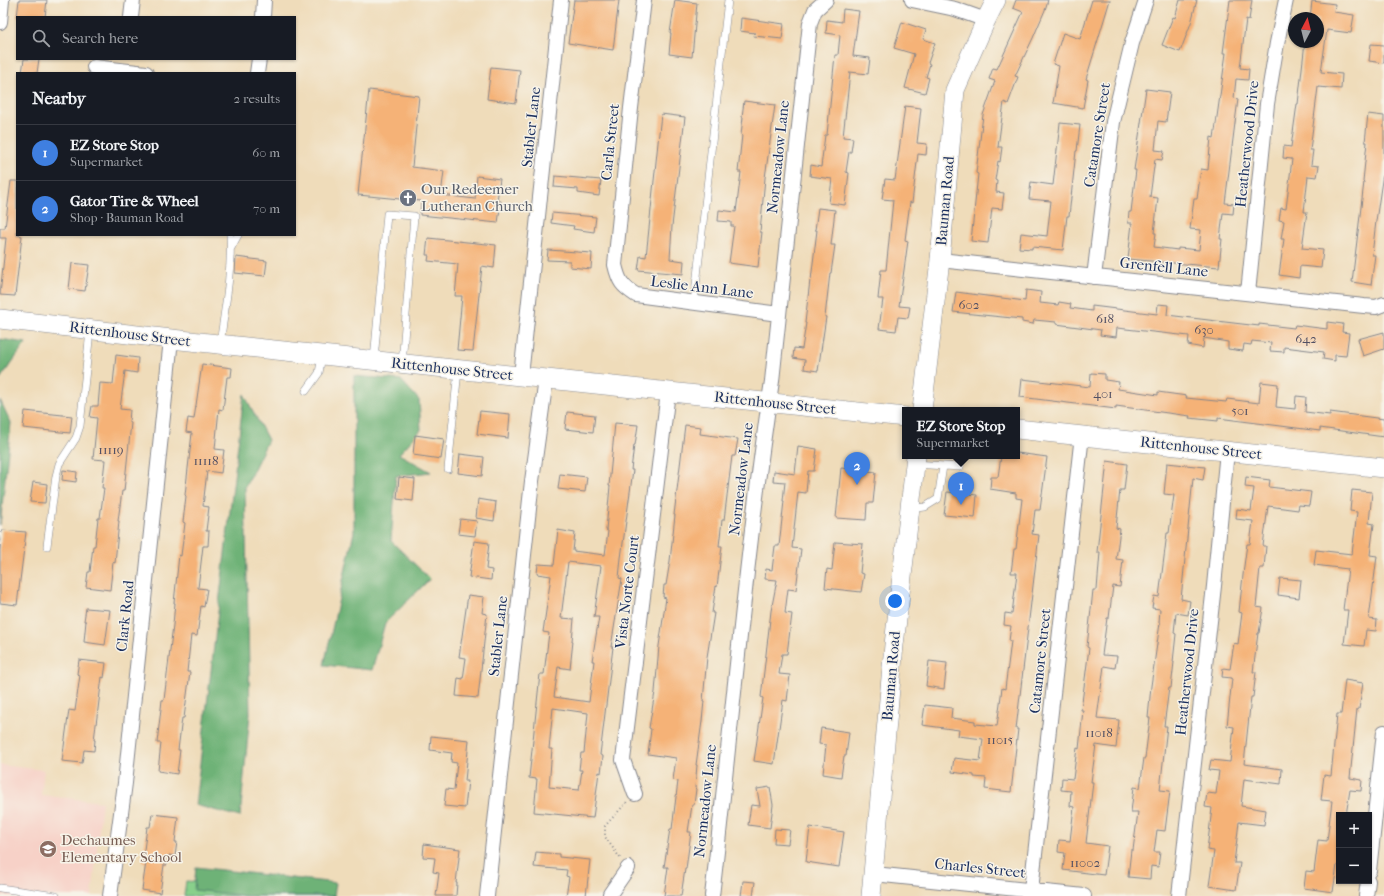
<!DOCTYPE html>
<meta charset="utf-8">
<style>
:root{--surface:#171b24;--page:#242831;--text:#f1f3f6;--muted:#9ea1a6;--line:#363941;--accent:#d93025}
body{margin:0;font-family:"IM FELL French Canon",serif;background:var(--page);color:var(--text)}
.controls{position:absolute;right:12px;bottom:12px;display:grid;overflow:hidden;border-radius:0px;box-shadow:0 1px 3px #0004}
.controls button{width:36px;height:36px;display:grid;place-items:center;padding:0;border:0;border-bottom:1px solid var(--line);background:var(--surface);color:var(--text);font:20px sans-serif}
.compass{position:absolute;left:1288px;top:12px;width:36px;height:36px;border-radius:50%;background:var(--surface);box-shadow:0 1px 3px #0004;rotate:7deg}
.you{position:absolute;left:895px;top:601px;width:14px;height:14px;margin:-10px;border:3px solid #fff;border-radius:50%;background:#1a73e8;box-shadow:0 0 0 6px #1a73e833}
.badge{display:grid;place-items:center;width:26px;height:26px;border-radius:50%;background:var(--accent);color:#fff;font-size:13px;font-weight:700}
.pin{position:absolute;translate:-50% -33px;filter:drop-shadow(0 1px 2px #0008)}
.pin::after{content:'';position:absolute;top:21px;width:14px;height:12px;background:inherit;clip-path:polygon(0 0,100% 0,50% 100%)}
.popup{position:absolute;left:902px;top:407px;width:118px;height:52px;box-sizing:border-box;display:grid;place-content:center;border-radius:0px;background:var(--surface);filter:drop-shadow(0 1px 3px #0005);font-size:13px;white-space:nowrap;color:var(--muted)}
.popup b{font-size:15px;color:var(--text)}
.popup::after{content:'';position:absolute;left:50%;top:100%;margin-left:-8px;border:8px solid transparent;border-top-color:var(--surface)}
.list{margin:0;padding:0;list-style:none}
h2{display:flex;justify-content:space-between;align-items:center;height:52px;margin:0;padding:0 16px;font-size:17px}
h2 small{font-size:13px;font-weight:400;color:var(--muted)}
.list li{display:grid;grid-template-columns:26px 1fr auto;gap:12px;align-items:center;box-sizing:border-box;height:56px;padding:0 16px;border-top:1px solid var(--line)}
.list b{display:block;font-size:15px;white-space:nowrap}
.list p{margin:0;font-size:13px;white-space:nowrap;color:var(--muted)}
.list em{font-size:13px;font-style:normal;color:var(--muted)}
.icon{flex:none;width:22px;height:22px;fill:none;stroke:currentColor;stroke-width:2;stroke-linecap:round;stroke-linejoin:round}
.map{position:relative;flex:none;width:1384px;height:896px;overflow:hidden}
.search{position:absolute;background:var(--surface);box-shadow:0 1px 3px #0004;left:16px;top:16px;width:280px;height:44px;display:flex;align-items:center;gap:10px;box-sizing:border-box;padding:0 14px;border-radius:0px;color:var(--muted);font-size:15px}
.panel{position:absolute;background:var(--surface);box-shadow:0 1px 3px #0004;left:16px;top:72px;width:280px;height:164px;border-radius:0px}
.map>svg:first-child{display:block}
.built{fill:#f7d1c7}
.green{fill:#89d08b;stroke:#528074}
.forest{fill:#6eb277;stroke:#44706a}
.building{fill:#f5b277;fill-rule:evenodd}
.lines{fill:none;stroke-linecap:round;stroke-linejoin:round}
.lane-casing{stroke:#85868c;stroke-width:8}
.street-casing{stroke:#85868c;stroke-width:16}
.secondary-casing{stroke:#85868c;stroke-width:20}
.path{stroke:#85868c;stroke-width:2;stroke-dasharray:1 3;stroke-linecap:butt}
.lane{stroke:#fff;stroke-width:7}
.street{stroke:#fff;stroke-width:14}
.secondary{stroke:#fff;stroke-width:19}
.labels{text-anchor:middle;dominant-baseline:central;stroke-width:3;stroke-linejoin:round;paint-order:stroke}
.number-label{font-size:13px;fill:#525064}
.street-label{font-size:15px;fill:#1b2f5e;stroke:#f7f3e8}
.worship-label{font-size:15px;fill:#5b616d;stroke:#f7f3e8;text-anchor:start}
.education-label{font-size:15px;fill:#785e54;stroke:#f7f3e8;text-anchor:start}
</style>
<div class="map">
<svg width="1384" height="896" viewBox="0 0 1384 896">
<rect width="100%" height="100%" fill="#f7f3e8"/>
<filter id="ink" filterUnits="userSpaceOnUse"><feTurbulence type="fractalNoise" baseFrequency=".025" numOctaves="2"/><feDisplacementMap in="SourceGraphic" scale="8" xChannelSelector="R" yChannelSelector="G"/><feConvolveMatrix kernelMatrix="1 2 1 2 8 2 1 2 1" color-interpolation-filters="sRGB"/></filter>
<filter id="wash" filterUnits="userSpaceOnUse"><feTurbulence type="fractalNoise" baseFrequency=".012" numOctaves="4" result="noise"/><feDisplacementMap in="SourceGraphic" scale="16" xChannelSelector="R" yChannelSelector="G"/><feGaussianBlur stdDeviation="0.9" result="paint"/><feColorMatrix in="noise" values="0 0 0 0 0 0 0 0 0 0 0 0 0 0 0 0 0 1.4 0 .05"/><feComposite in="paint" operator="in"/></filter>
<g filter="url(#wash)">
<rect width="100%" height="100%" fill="#efdcba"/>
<path class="built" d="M0,765L44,770L41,795L102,802L92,896H0Z"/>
<path class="green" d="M186,881L335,896H184Z"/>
<path class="forest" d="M0,339L26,343L0,379Z
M354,376L401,380L419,400L421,430L399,454L431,472L396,476L391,541L430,579L385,623L372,670L324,665L354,532Z
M244,394L268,440L245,487L250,714L240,817L195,805Z
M0,400L11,423L0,525Z
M196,867L336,883L334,896H246L194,890Z"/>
<g id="blocks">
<path class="building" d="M19,0H47L45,17H17Z
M574,0H619L613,50L568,43Z
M675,0L697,3L692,57L669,54L671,33H670Z
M1016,0H1048L1045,10L1033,38L1015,76L1018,77L1008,104L1004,102L998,147H1002L1000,162L998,161L995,180L997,181L996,192L1004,193L1002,209L992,208L988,243L971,241L978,174L976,173L983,115L995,81L989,79L993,68L997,69L1023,12L1013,8Z
M1092,0H1110L1086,79L1088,80L1083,108L1053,103L1059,66L1053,64L1063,33L1080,39Z
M1180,0H1197L1191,23L1180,52L1162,45L1173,17L1175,18Z
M1230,0H1252L1249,20L1246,19L1240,68L1249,69L1248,80L1236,79L1234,98L1238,99L1225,203L1234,204L1233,214L1223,213L1220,239H1222L1219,267L1128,259L1132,223H1128L1129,212H1131L1136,170H1134L1146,89L1170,92L1166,122L1158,121L1155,150L1164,151L1162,160L1155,159L1150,197L1158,198L1154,233H1156L1154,247L1178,250V248L1199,250L1201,230L1190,229L1194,199H1197L1201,169L1208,170L1211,137L1214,138L1226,53H1223Z
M1312,1L1335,4L1334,12L1354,15L1351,33L1327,30L1321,72L1342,74L1341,89L1318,87L1310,150H1313L1311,165L1319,166L1317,177L1308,176L1304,212H1307L1302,248L1323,250L1321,268L1300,266L1299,278L1279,275L1284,239H1281L1284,221L1279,220L1281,208L1286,209L1292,159L1283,158L1284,146L1291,147L1297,104H1298L1305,42H1318V18H1310Z
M843,9L859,11L853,56L870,58L868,74L850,72L843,137L853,138L851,152H849L846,172L849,173L845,205L829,203L832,179L810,176L811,165L821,167L825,135H827L835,55H838L840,35L826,33L827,20L842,22Z
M741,18L784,24L782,39L754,36L755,33L740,31Z
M902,22L926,30L923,39L935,43L928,63L930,64L926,77L929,78L925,93L905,88L914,54L894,48Z
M1371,44L1384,45V63L1369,61Z
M24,59H39L37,73H22Z
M491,67L520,70L516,103L487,99Z
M369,90L419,96L412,167L444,171L441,195L475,199L477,176L500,179L497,201H501L498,223L420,215L421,201L358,195Z
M744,101L775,105L765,178L760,232H762L758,267L729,263L734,226H731V222L718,221L719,210L736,212L741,172H738L742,135H741L743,117H742Z
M905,106L921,108L917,143L927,144L926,155L918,154L912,203L910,202L905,240L908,241L899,306L910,307L908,318L898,317L896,331L879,329L883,299H878L881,270H886L893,200L882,199L885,179L895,180Z
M661,114L685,117L672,226L670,259L684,261L683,274L638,270L640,256L646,257Z
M1368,114L1384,116V167L1376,221L1372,255H1375L1371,285L1352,282L1364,182L1363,181L1367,142H1365Z
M1060,123L1080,125L1077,151H1076L1069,216H1067L1063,250L1032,247V249L1019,248L1021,233L1047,236L1051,201L1029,199L1031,182L1053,185Z
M555,176L601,180L599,196L578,193V189L554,187Z
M11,181H17V235L22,236L15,296L0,295L6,238H0V228H5Z
M818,208L835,210L831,245H835L831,273H830L825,317H826L818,371L804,369L805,360L793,358L794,348L802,349L806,323H805L810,280H811L817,230H815Z
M552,213L596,217L594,232L573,229L574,226L551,223Z
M428,238L496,245L494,268L482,266L473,351L457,350L462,296H455L458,264L428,261L429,255H426Z
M548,250L592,253L591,269L570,267V261L547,260Z
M236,257L267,261L265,276L235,273Z
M72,263L89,265L85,291L69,289Z
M1026,290L1041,292L1040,303L1058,305L1059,302L1071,304L1070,308L1092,311V306L1157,314L1158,304L1168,305L1167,315L1225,322L1259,326V324L1294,328L1295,325L1327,329V322L1343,324L1342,332L1349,333L1346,356L1335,355V361L1323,359L1324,352L1284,347V352L1270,351L1271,343L1252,341L1251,345L1244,344L1243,351L1228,349V342L1204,338L1203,348L1188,345L1189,336L1117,328L1116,337L1100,335L1101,330L1056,324V322L1034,320L1033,324L1022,322V319L953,312L956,292L1025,301Z
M1384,332V349L1363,356L1358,339Z
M116,355L138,358L137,373L125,371L120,409L130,410L129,422L131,423L124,491H122L118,521H119L115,563L113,562L110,590L86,587L88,572H90L93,546H95L98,518H100L104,488H102L105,460L93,459L97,418L90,417L92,406H98L100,383L113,384Z
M202,364L232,368L231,377H227L223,410L219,409L215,449L224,450L221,473L207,471L203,506L209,507L206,531H209L208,546H203L198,588L207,589L204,607L201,606L197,636L191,635L187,672H190L184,718H182L178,750H180L177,774L158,771L161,743H157L162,700H164L173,625L175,603H174L179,555L181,556L185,523L183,522L186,496L185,495L192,433L186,432L188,418L194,419Z
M1091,373L1105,374V380L1119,382L1118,389L1158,395V392L1187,396L1186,398L1226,402L1227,399L1259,403L1261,382L1278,384L1276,407L1295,409L1296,396L1306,397L1305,412L1330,415V412L1384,419V437L1320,428V431L1218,418V421L1189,418L1190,416L1116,406V409L1020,397L1022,379L1090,387Z
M25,411L72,416L70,433L23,428Z
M480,411L510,414L508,438L477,434Z
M567,412L595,415L593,432L565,429Z
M615,423L638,425L635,445H634L631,470H633L621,558L619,578L622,579L611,647H613L600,755L603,756L601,773L599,772L593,818L534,812L537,779L529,778L540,674H544L549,633L543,632L551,576L537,574L538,564L554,565L558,530L575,533L573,551L605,555L608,531L606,530L610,486H609ZM568,562L601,566L594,617H599L592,661H594L589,702L554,697L558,667L570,669L573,641H572L574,619L561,618ZM553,708L588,713L584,753H581L579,770H582L579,790L549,787L552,749H549Z
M685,425L701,427L700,434L738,439L735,456H732L724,520H722L719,546H722L717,587L716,586L712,613H714L707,657L703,701H704L702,721L696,765H697L695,788L696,789L694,805H692L688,832H691L686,869H685L681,896H664L668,867H664L670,829H672L678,781L673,780L676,758L648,754L651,729L649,728L655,692L659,646L666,598L663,597L664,585H666L670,561L675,515H674Z
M415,435L444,439L441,459L413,455Z
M798,446L817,449L814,471H808L806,493L798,492L792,548L801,549L796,590L788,589L785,613L792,614L787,654H782L779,674L790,675L787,701L783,700L774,764L754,761L763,698L761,697L771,611L777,580L765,579L766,569L772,570L775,546H779L784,501H783L785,482L773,481L774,471L795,474Z
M1017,453L1047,457L1040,510H1035L1032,534L1039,535L1016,729H1018L1011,792L985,789L986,778L974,777V775L952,772L954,758L980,761L983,739L958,736L959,730L922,725L925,705L952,708L951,718L975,721V724L997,726L1002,688L1005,689L1011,641H1009L1011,626L1004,625L1005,613L1012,614L1017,573H1011L1014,549H1016L1022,499L1016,498V493L990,489L991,477H998L1001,456H1017Z
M460,454L484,457L482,476L458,473Z
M1107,461L1127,464L1124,490H1120L1116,528L1120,529L1116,559L1123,560L1120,587L1113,586L1109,618H1107L1102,655L1117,656L1115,668L1104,666L1097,718L1119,720L1116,748L1096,745L1091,782H1093L1086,843L1108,846L1104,875L1063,870L1065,853L1058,852L1059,840L1070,841L1074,807L1070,806L1071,791L1061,790L1062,778L1073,779L1077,748L1079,749L1083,710H1081L1089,648L1087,647L1093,590H1097L1100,552H1097Z
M1167,463L1205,467L1203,480L1193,478L1181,599L1190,601L1188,615L1176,613L1174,633L1176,634L1173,662H1174L1171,688H1169L1164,726H1167L1160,790L1170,791L1165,831L1157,830L1154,852H1160L1158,867L1151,866L1150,879L1128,877L1131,850H1133L1138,812H1131L1134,787L1140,788L1144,758H1145L1150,718H1148L1151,686L1160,623H1159L1160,609L1152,608L1154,596L1159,597L1167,533H1169L1174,495L1164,494Z
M841,468L876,472L873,503H867L866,520L836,518Z
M63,470L77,472L76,482L62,480Z
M560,474L587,477L585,492L558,489Z
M399,477L415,479L413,501L397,499Z
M1246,477L1270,480L1269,487L1311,492L1309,506L1299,505L1298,510L1268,506L1263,546H1266L1264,568H1260L1256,607L1263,608L1259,633H1258L1253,672H1256L1253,697H1251L1244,764L1282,769L1281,784L1244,779L1241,806L1266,810L1264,825L1239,822L1234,863H1240L1236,890L1209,886L1214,851L1207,850L1212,808L1205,807L1207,793L1216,794L1219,771L1209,770L1211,760L1230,762L1234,727L1227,726L1232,678L1222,677L1223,668L1230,669L1234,643L1238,644L1242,613L1239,612L1244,566L1247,544H1250L1253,521L1236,519L1237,509L1251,511L1254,488L1245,487Z
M33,482L47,484L45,503L30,502Z
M1352,490L1372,492L1369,523L1374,524L1370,555L1377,556L1369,619L1377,620L1376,631L1366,630L1364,646L1344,644L1348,610H1343L1348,569L1314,565L1316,550L1352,554L1357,512L1350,511Z
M947,492L977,495L975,518L944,515Z
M478,499L496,502L494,521L476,518Z
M460,519L477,521L475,536L458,534Z
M2,530L26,532L17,605L0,603V550Z
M474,541L489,543L486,569L492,570L491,580L469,577Z
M835,542L863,544L860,573L864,574L861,592L825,588L827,569L832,570Z
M1280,578L1301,580L1299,598L1278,595Z
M468,595L484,597L482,613L487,614L478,698L456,696L458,678L463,679L466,658L459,657Z
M86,608L110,610L105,645L84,642L86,621H84Z
M79,660L106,663L104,678L102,677L98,709L94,740H95L94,751L84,750L82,763L62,761L69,710L75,711L80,675L77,674Z
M929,661L947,663L944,689L926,686Z
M1345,680L1363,683L1359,709H1357L1350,778L1362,780L1361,791L1350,790L1346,815H1339V865H1337L1333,892L1304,888L1306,871L1314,872L1318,840L1327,841L1332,801L1321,800L1324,775L1331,776L1337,714H1341Z
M821,728L849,732L846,756H844L841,777L823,774L826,745L819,744Z
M431,736L469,740L465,781H468L465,808L444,806L446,789L454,790L457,763L451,762L452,753L430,750Z
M770,787L773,805L770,828L748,825L751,805L760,806L757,789Z
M152,814L178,817L175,842H177L175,856L169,855L167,865H164L160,893L142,890L146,862H143L144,850L147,827H150Z
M810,827L844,832L839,867L806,862Z
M775,829L790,830L788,844L774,843Z
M424,844L460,849L456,883H457L456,896H436L439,873L433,872L435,858L423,857Z
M536,852L559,854V857L590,860L586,896H566L569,877L566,876L567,870L534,867Z
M743,881L755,882L753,896H741Z"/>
</g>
</g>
<g filter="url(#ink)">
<use href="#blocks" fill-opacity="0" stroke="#85868c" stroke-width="1"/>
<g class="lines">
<defs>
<path id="lane" d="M231,248L238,235
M694,303L728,0
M220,344C225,308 232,271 230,235
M374,360L387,214L414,216L402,364
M306,391L319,373L322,355
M915,464L960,467L961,456
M448,469L458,370
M910,509L925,507L938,499L943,466
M47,546L56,476L59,464L76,438L80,426L90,331
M0,888L56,896"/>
<path id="street" d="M644,0L631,108L615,265C619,282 622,286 636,295L779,314
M912,0L955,9L986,20
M131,17L133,0
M263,17L264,0
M0,22L2,0
M94,67L146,73
M257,73L259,59
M940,260L1364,306L1376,307L1384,304
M1094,277L1113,122L1132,43L1146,0
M1248,293L1267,104L1277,43L1286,0
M521,376L561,0
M635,794L623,760L668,392
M1369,871L1384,732
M874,874L1084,896
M1031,890L1082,435
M110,896L125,783L171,339
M487,896L532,481L546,379
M610,896V894L628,868
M712,896C732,724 746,552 772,381L810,23L815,10L826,0
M1179,896L1214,586L1227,451
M1366,896L1368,881"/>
<path id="secondary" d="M0,319L171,339L905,417
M922,410L940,260L955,90L986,20L996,0
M1017,429L1384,468
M871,896L894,645L916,456"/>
</defs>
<use href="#lane" class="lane-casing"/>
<use href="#street" class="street-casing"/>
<use href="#secondary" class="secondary-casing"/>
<path class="path" d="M620,858L605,837V826L627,802"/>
<use href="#lane" class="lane"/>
<use href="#street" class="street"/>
<use href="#secondary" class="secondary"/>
</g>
</g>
<defs>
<symbol id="church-disc" viewBox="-11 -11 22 22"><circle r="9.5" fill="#6b7280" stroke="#f7f3e8"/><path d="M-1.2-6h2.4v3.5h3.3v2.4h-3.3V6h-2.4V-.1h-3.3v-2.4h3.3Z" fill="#fff"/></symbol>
<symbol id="school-disc" viewBox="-11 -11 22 22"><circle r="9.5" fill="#8d6e63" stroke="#f7f3e8"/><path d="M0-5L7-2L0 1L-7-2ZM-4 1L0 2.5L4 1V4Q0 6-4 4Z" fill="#fff"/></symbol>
</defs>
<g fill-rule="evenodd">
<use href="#church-disc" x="398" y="188" width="20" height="20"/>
<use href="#school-disc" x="38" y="839" width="20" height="20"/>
</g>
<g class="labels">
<g class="number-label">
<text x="969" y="304">602</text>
<text x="1105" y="318">618</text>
<text x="1204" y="329">630</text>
<text x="1306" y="338">642</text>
<text x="1103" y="393">401</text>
<text x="1240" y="410">501</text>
<text x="111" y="449">11119</text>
<text x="206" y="460">11118</text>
<text x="1099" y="732">11018</text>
<text x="1000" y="739">11015</text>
<text x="1085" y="862">11002</text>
</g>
<g class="street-label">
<text transform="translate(531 127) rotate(-84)">Stabler Lane</text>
<text transform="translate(1097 135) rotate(-81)">Catamore Street</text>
<text transform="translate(610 142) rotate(-84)">Carla Street</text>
<text transform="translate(1247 144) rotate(-84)">Heatherwood Drive</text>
<text transform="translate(778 157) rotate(-84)">Normeadow Lane</text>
<text transform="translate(945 201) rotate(-85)">Bauman Road</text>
<text transform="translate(1164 267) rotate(6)">Grenfell Lane</text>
<text transform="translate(702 287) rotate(7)">Leslie Ann Lane</text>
<text transform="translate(130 334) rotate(7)">Rittenhouse Street</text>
<text transform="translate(452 369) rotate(6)">Rittenhouse Street</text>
<text transform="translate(775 403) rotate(6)">Rittenhouse Street</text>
<text transform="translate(1201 448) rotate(6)">Rittenhouse Street</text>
<text transform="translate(741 479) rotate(-83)">Normeadow Lane</text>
<text transform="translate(627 592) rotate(-83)">Vista Norte Court</text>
<text transform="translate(125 616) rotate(-84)">Clark Road</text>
<text transform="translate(498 636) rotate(-84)">Stabler Lane</text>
<text transform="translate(1040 661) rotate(-84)">Catamore Street</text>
<text transform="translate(1187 672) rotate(-84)">Heatherwood Drive</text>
<text transform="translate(891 676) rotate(-85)">Bauman Road</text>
<text transform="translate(705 801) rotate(-84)">Normeadow Lane</text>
<text transform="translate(980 868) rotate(6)">Charles Street</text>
</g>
<g class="worship-label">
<text x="421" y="189">Our Redeemer<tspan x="421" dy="17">Lutheran Church</tspan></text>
</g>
<g class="education-label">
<text x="61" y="840">Dechaumes<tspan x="61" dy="17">Elementary School</tspan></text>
</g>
</g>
</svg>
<div class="controls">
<button>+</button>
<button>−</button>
</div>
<svg class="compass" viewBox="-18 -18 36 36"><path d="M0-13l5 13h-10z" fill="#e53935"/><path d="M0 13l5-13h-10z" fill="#9ea1a6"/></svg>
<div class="you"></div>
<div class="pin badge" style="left:961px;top:505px;background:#3f7fe0">1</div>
<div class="popup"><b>EZ Store Stop</b>Supermarket</div>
<div class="pin badge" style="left:857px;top:485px;background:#3f7fe0">2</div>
<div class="search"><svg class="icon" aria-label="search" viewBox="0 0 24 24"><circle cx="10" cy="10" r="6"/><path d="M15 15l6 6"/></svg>Search here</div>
<section class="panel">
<h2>Nearby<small>2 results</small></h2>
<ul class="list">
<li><span class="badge" style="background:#3f7fe0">1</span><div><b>EZ Store Stop</b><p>Supermarket</p></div><em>60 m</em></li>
<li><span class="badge" style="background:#3f7fe0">2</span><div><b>Gator Tire &amp; Wheel</b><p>Shop · Bauman Road</p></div><em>70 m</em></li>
</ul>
</section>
</div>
